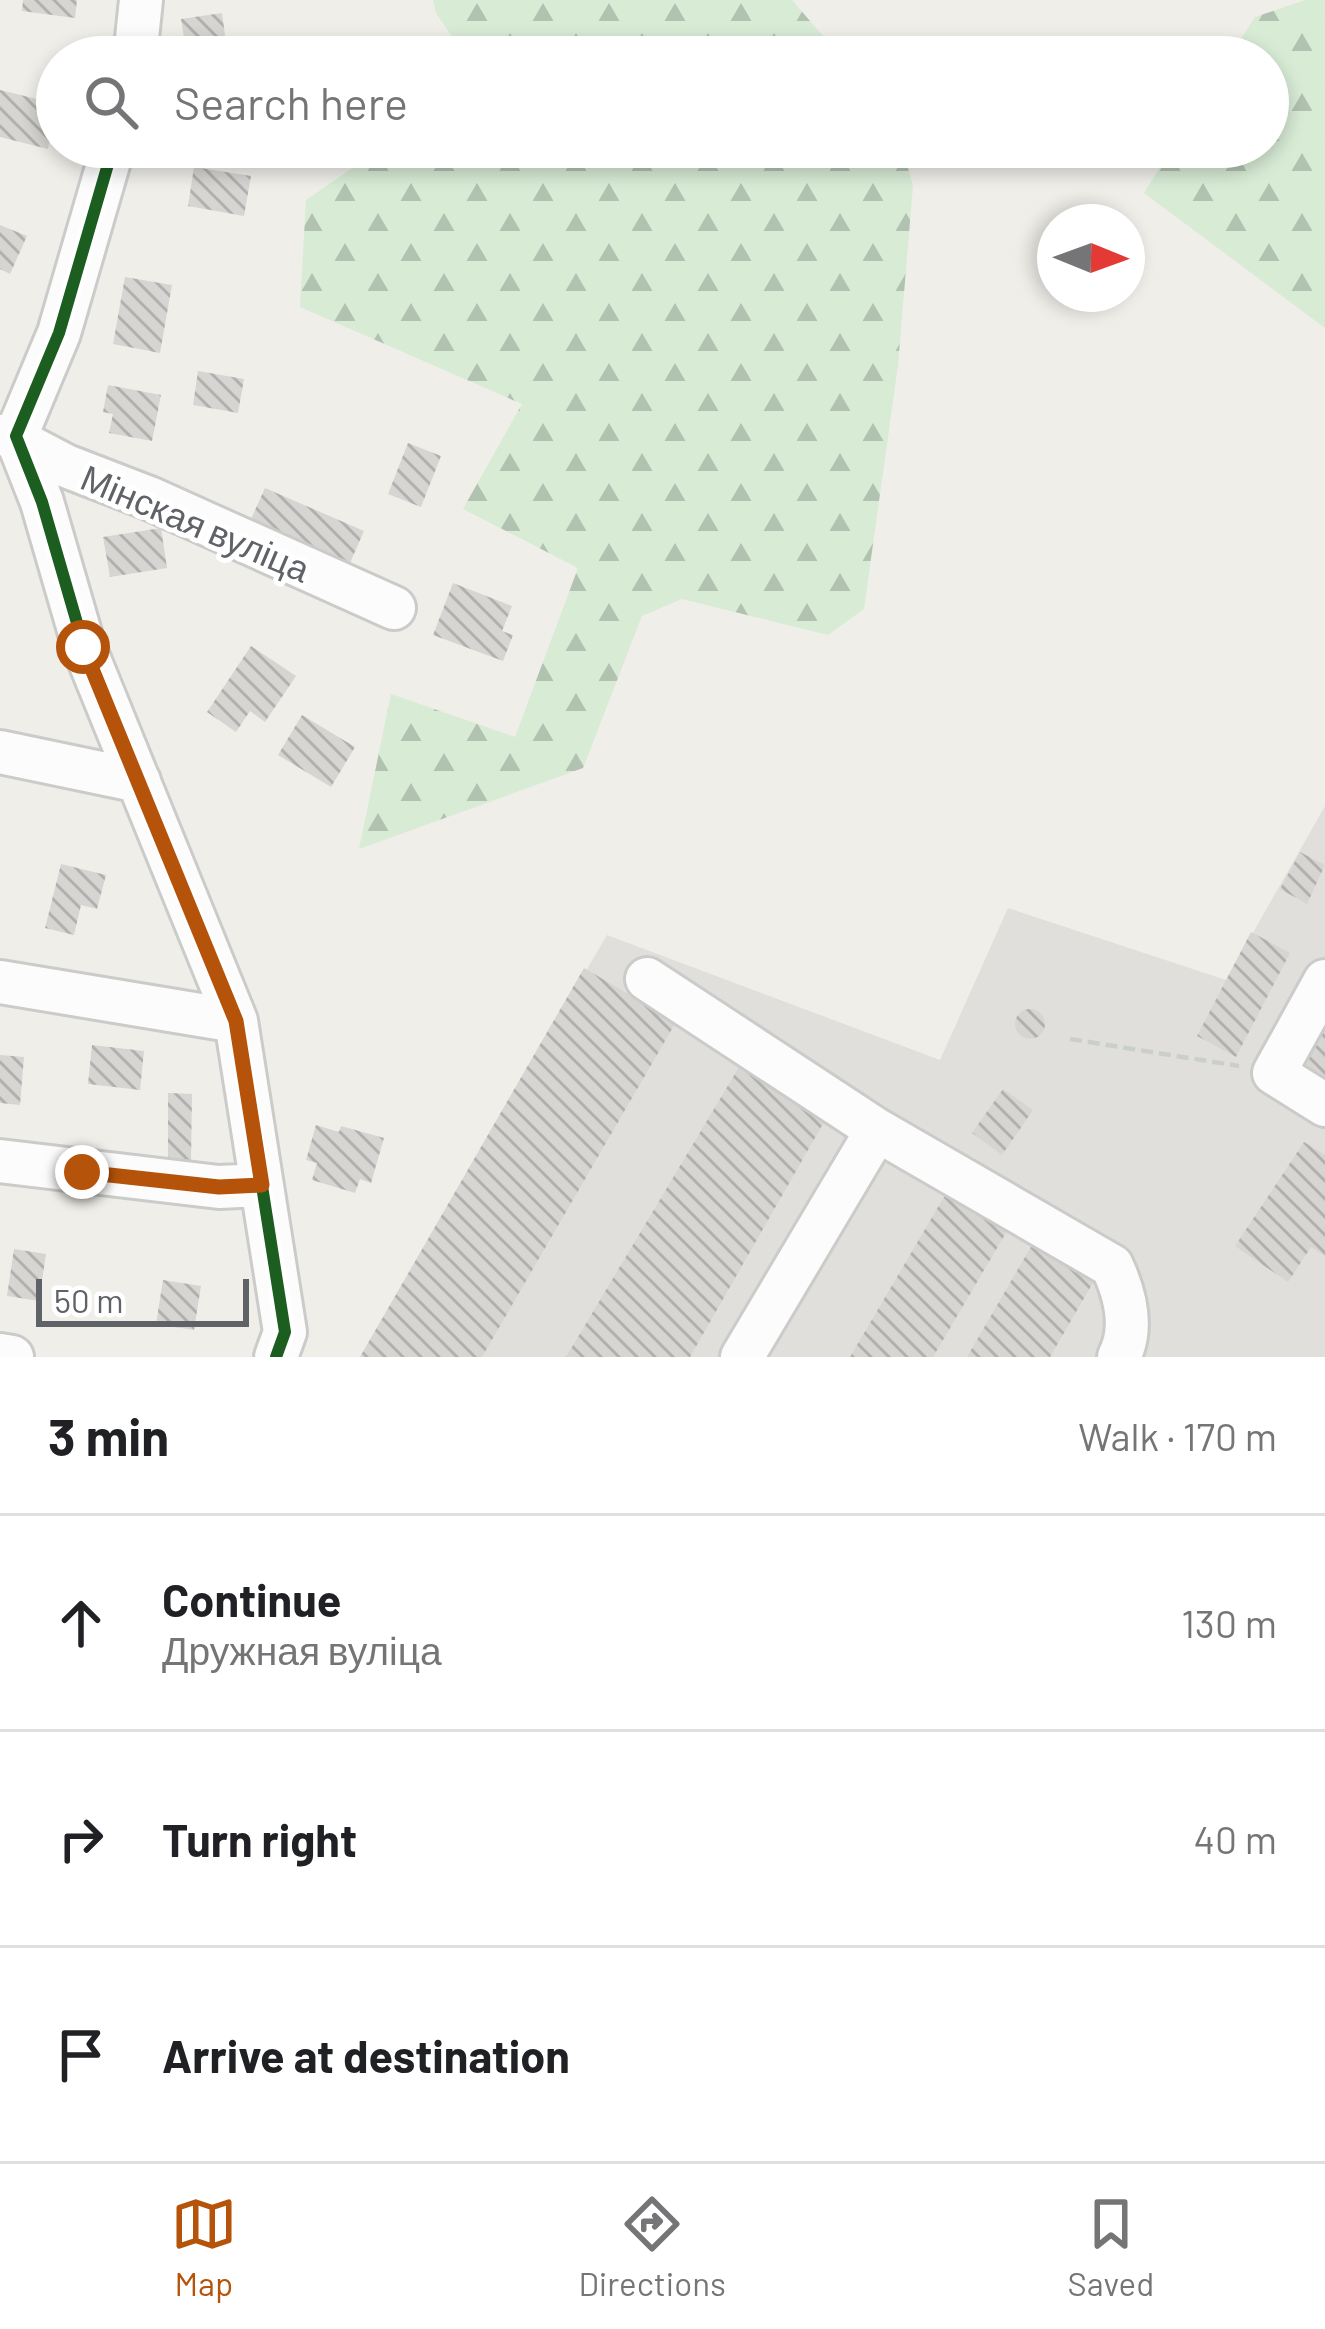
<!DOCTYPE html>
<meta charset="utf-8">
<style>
:root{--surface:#fff;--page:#f2f2f2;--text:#202124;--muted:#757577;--line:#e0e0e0;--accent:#b45309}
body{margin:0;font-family:Barlow,sans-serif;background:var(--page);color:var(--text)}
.compass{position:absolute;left:1037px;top:204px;width:108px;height:108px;border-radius:50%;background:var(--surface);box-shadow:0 6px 18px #0003;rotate:91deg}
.scale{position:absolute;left:36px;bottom:30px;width:213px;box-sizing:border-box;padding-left:12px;border:6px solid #5f6368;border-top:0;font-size:33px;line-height:42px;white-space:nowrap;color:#5f6368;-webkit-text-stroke:9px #fff;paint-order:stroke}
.stop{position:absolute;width:36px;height:36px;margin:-27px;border:9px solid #b45309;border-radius:50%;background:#fff}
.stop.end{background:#b45309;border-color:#fff;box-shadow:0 3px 12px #0008}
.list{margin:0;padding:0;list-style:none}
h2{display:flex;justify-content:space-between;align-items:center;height:156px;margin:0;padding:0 48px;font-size:51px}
h2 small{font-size:39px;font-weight:400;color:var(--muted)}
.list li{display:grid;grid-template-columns:78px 1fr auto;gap:36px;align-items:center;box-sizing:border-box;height:216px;padding:0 48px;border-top:3px solid var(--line)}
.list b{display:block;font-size:45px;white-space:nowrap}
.list p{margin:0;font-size:39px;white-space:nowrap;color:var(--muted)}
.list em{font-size:39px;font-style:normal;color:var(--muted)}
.icon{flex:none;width:66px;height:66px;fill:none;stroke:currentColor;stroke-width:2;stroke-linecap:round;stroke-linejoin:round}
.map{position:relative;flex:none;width:1325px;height:1357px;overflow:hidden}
.search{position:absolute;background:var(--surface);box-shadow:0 6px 18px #0003;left:36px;right:36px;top:36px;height:132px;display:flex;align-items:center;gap:30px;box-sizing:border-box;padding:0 42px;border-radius:66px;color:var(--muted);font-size:45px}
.sheet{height:804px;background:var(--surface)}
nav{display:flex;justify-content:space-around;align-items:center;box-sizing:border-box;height:168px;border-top:3px solid var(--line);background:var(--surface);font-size:33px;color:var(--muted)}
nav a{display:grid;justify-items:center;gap:6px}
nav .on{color:var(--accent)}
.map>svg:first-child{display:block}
.industrial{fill:#e0dfdb}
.forest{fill:url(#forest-firs)}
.building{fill:url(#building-back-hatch)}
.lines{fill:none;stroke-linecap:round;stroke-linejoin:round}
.minor-casing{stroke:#cbcbca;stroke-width:48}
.path{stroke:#cacfcb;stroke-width:4.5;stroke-dasharray:12 6;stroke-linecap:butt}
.minor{stroke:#fdfcfc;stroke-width:42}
.cycleway-casing{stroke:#fff;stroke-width:20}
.cycleway{stroke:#1b5e20;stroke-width:12}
.route{stroke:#b45309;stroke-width:15}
.labels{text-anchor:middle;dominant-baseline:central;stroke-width:10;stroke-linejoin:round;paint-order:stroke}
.street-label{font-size:36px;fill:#5f6368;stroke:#fff}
</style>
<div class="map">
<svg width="1325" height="1357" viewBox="0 0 1325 1357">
<defs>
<pattern id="forest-firs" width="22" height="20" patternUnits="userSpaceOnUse" patternTransform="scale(3)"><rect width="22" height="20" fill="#d7ebd5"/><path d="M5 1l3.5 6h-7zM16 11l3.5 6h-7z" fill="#b2c2b1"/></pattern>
<pattern id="building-back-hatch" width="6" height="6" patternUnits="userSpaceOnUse" patternTransform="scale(3)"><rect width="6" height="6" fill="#d6d5d2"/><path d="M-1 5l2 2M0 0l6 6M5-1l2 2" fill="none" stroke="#b1b0ae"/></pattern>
</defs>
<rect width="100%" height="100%" fill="#efeee9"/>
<path class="industrial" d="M1325,806V1357H360L607,935L940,1060L1008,908L1226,980Z"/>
<path class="forest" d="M433,0H792L841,57H466L436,13Z
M1305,0H1325V328L1144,193L1173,147H1268V57H1229L1255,17Z
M383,147H902L913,186L898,365L864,609L828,635L682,599L642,616L583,768L359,849L391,694L515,737L578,568L463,509L522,404L300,307L306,200Z"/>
<path class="building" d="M23,0H77L75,18L22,11Z
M222,13L228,57H187L181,19Z
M0,90L57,104L48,149L0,137Z
M194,167L251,176L244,216L188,206Z
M0,225L27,236L10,274L0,269Z
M125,277L172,285L160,353L113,344Z
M198,371L244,379L238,413L193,405Z
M108,385L161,395L152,441L109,433L113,414L103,412Z
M408,443L441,456L421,507L388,494Z
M265,488L364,531L350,563L251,519Z
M161,528L167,568L110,577L103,537Z
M453,583L512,606L502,631L513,635L503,661L433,635Z
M251,646L296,676L265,722L250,711L236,732L207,712Z
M302,715L355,747L331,787L278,755Z
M1300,852L1325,865L1307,904L1280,889Z
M61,864L106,875L97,909L81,905L74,935L45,928Z
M1251,932L1290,953L1236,1057L1197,1036Z
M584,968L676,1022L482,1357H360Z
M1015 1024a15 15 0 1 1 30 0a15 15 0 1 1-30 0Z
M1325,1016V1083L1295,1065Z
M92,1045L144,1051L140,1090L88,1084Z
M0,1055L24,1057L20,1105L0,1103Z
M745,1057L832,1108L690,1357H566Z
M1003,1089L1033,1110L1002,1155L972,1133Z
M168,1093L192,1094L191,1163H168Z
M316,1125L339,1132L341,1126L384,1138L371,1183L360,1179L355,1193L312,1180L317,1163L306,1160Z
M1304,1142L1325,1155V1256L1311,1247L1288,1282L1235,1246Z
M948,1190L1010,1226L933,1357H850Z
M1036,1238L1098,1274L1050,1357H967Z
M14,1249L46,1254L39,1301L7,1296Z
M163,1280L201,1286L194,1330L156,1324Z"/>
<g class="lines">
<defs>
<path id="minor" d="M135,57L141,0
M113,147L59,333L16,436L42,502L84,647L236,1021L285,1332L276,1357
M7,435L66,466L149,498L394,608
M0,752L139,781
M647,979L877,1130L1112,1266C1125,1294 1134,1328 1119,1357
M1325,981L1274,1073L1325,1105
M0,982L236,1021
M0,1161L219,1187L262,1185
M0,1355L12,1357
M742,1357L877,1130"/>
</defs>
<use href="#minor" class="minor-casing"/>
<path class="path" d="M1070,1039L1239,1066"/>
<use href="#minor" class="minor"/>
<defs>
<path id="cycleway" d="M113,147L59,333L16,436L42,502L84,647L236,1021L285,1332L276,1357"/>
</defs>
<use href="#cycleway" class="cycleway-casing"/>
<use href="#cycleway" class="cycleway"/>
</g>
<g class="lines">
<path class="route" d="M82,1172L219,1187L262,1185L236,1021L83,647"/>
</g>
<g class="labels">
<g class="street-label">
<text transform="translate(196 522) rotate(23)">Мінская вуліца</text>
</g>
</g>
</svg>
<svg class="compass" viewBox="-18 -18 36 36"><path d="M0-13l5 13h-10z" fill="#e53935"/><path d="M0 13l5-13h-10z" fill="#757577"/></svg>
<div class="scale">50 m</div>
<div class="stop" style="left:83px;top:647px"></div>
<div class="stop end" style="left:82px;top:1172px"></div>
<div class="search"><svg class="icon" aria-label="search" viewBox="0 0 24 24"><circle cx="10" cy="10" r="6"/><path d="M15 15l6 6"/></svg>Search here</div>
</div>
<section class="sheet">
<h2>3 min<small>Walk · 170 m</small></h2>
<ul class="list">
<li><svg class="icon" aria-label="ahead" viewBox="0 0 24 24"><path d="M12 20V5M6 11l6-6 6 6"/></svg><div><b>Continue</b><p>Дружная вуліца</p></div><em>130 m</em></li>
<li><svg class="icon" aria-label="right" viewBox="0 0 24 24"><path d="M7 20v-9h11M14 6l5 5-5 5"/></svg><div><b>Turn right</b></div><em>40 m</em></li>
<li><svg class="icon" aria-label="arrive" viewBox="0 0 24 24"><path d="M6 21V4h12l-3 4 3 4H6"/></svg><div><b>Arrive at destination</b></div></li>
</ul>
</section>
<nav>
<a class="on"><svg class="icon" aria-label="map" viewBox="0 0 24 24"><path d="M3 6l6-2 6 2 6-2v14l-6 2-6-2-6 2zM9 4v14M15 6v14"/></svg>Map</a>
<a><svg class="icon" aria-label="directions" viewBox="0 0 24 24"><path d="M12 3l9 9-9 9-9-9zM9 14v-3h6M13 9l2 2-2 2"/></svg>Directions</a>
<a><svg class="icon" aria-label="saved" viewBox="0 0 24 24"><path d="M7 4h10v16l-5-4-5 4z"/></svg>Saved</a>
</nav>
